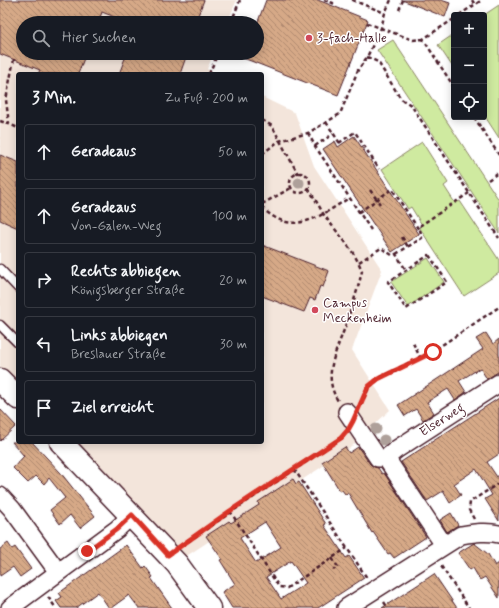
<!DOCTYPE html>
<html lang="de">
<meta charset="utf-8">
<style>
:root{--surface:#171b24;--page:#20242c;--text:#f1f3f6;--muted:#9ea1a6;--line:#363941}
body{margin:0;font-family:Mynerve,sans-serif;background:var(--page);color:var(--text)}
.controls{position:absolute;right:12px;top:12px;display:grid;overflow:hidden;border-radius:4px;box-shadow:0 2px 10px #0003}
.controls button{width:36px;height:36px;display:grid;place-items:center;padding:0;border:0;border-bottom:1px solid var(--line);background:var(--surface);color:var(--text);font:20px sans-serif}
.stop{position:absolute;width:12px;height:12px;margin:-9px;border:3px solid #d93025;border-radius:50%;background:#fff}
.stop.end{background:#d93025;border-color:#fff;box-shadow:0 1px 4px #0008}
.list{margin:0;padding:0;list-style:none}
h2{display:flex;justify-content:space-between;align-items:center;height:52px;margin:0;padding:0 16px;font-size:17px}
h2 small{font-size:13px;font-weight:400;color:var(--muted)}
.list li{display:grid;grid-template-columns:26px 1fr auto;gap:12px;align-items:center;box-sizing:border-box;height:56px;margin:0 8px 8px;padding:0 8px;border:1px solid var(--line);border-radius:4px}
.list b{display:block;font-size:15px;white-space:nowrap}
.list p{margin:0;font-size:13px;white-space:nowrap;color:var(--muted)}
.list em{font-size:13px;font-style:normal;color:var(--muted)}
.icon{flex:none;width:22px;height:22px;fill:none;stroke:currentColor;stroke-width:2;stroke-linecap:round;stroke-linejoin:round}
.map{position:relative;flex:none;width:499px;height:608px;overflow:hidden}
.search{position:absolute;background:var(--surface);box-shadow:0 2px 10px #0003;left:16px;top:16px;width:248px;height:44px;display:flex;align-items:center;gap:10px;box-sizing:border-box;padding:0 14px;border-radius:22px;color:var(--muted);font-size:15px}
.panel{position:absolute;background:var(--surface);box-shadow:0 2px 10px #0003;left:16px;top:72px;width:248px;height:372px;border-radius:4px}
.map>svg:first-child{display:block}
.built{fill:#f3e5db}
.garden{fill:#cfeaa0;stroke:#8c8466}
.building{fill:url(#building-back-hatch);stroke:#4a1f2b;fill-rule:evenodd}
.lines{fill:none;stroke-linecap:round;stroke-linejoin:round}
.lane-casing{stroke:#4a1f2b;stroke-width:11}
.street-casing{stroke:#4a1f2b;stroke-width:20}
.secondary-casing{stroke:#4a1f2b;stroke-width:25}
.path{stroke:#4a1f2b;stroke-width:2.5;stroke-dasharray:4 3;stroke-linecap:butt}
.lane{stroke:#fff;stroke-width:8}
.street{stroke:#fff;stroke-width:17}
.secondary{stroke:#fff;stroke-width:22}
.tree{fill:#aea09a}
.route{stroke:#d93025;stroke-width:5}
.poi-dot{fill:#d1495b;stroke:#fff;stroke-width:1.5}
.labels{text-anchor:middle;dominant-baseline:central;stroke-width:3;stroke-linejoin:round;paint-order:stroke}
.poi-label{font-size:13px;fill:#4a1f2b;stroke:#fff;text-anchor:start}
.street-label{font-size:13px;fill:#4a1f2b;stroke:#fff}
</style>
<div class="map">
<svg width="499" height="608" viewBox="0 0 499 608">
<defs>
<pattern id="building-back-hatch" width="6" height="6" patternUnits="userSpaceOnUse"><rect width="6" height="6" fill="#d6a987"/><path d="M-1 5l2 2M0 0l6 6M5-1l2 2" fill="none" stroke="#b0896f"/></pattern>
</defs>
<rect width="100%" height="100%" fill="#fff"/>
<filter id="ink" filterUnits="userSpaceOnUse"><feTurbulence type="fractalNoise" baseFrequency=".025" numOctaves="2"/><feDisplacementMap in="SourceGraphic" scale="8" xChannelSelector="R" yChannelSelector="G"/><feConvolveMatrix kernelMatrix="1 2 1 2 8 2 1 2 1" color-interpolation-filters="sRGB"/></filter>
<g filter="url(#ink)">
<path class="built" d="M0,0H237L227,23H23V53H214L207,69L217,74H18V386L0,367Z
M262,97L295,113L314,166L382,270L352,350L390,410L349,449L185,557L71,442H262Z"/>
<path class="garden" d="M499,5V138L484,115V15Z
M454,34V69L438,45Z
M393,40L499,200V233L377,50Z
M422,142L448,183L444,186L455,203L460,201L499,260V273L464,296L419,227L422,225L411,207L408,209L382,169Z
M428,258L444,282L408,307L391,282Z"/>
<path class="building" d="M0,0H204L195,23H130L102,12L98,23H23V53H86L78,74H38L40,70L0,54Z
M266,0H318L368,20L338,95L233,54L257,53V24Z
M402,0H441L450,3L445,17Z
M127,53H175L186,57L180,74H119Z
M354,136L419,234L392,252L323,149L335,141L338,147Z
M0,155L18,162V228L0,220Z
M262,245L329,271L323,287L320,286L315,300L310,298L304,312L262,296Z
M486,333L493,344L499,339V373L498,372L487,379L480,368L459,381L466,392L455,400L448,389L427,402L434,413L423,420L416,409L405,416L398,405L483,349L476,339Z
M499,398V454L487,462L499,480V521L485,499L492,495L476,469L454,484L461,495L450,503L443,491L427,501L401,462Z
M0,409L16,426L0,441Z
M12,442H32L60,472L95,516L80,528L70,515L60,524L50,510L65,498L49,478L44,484L36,476L28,483L13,468L24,456Z
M345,447L349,453L358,447L370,464L374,467L378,468L382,474L384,473L426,537L394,558L390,553L388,554L373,532L372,533L348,493L345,494L342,490L340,491L322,462Z
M293,479L296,484L299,482L326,524L324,525L346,558L349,556L364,578L318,608H232L222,592L235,584L220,560L222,559L206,536L229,521L231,523L259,505L258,502ZM265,522L281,547L256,563L240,538ZM291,561L306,583L281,599L266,577Z
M451,513L458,525L447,532L440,520Z
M8,543L12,549L15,547L31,569L20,577L13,567L0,576V549Z
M474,543L488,554L495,566L499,563V598L485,577L480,580L473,568L470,570L458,553Z
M126,545L143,568L145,566L153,577L151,578L172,608H139L129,595L111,608H109L98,592L76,608H61L56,601L62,597L59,593Z
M434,574L457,608H382L422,582Z"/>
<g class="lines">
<defs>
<path id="lane" d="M0,269L18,288
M0,325L18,343"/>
<path id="street" d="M347,412L378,458H386L444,545
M386,458L397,449L499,383
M0,496L12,509L58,572
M10,608L117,529L132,515
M346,608L461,535C474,533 486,531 499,534"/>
<path id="secondary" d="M0,380L18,398
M61,442L177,564L209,608"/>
</defs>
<use href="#lane" class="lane-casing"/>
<use href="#street" class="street-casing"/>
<use href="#secondary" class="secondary-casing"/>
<path class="path" d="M324,0L333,3L332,6
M352,0L385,13
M472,0L475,5
M399,10L403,0
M459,15L482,0
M454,19L423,39L454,87
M231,23L240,0
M367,23L413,40L423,39
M367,57L378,62L401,99L411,105L499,238
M14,59L6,100L9,124L18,128
M209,74L218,53
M474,117L499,155
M262,120L272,126L298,174
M0,121L9,124
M326,122L341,145
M308,133L315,146L371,230
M339,143L355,132L379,169
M315,146L333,134
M262,154L279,141L308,133L340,114L358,70L367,57L381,28L385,13L391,0
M290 183a10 10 0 1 1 20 0a10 10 0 1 1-20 0Z
M488,180L499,172
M308,188C314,197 319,206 324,215C337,233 354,249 362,271C358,290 351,309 345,327C336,353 322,375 338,401
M370,190L380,204
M262,204L291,188
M262,207C265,212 270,214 274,217C301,233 326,212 349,198
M359,212L392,189L419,230
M402,237L408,247
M396,254L422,238L420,230L421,225L469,193
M429,255L447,282L406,309L388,282Z
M359,262L381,248L392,255L396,254L406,270
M413,343L420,357
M360,405L369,387L378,379L433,351L499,307
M294,469L367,578
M230,511L279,587L287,588L347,548
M474,519L469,510L470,502L499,483
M182,545L341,438L344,434
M332,558L338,567L333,570
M441,566L469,608
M48,597L56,608
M384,602L388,608"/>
<use href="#lane" class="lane"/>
<use href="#street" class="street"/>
<use href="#secondary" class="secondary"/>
</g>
<g class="tree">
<circle cx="299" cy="183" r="5.5"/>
<circle cx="376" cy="429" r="5.5"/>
<circle cx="384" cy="440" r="5.5"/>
</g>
</g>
<g class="lines" filter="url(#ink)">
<path class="route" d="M87,551L117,529L132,515L168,555L230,511L341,438L348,430L353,421L368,387L378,379L433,352"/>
</g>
<g class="poi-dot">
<circle cx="309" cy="38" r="4"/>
<circle cx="315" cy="310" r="4"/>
</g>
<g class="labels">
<g class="poi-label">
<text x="317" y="38">3-fach-Halle</text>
<text x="323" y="303">Campus<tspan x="323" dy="15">Meckenheim</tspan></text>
</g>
<g class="street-label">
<text transform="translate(442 420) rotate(-33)">Elserweg</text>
</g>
</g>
</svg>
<div class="controls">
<button>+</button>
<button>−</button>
<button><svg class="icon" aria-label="locate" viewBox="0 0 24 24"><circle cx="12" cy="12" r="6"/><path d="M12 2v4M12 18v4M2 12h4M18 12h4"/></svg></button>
</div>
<div class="stop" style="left:433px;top:352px"></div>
<div class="stop end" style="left:87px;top:551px"></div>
<div class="search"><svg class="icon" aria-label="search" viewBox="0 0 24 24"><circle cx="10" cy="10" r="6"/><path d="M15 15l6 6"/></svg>Hier suchen</div>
<section class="panel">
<h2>3 Min.<small>Zu Fuß · 200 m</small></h2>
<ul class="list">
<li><svg class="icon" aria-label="ahead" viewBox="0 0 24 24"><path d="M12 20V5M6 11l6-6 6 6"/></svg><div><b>Geradeaus</b></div><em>50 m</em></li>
<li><svg class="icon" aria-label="ahead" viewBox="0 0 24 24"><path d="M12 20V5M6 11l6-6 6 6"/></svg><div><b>Geradeaus</b><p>Von-Galen-Weg</p></div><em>100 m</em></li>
<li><svg class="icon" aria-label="right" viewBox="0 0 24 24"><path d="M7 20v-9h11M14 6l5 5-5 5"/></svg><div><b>Rechts abbiegen</b><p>Königsberger Straße</p></div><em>20 m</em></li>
<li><svg class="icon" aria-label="left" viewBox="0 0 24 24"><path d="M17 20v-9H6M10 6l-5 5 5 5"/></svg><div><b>Links abbiegen</b><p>Breslauer Straße</p></div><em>30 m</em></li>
<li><svg class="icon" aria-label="arrive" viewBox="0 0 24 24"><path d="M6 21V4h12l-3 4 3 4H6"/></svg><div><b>Ziel erreicht</b></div></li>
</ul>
</section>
</div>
